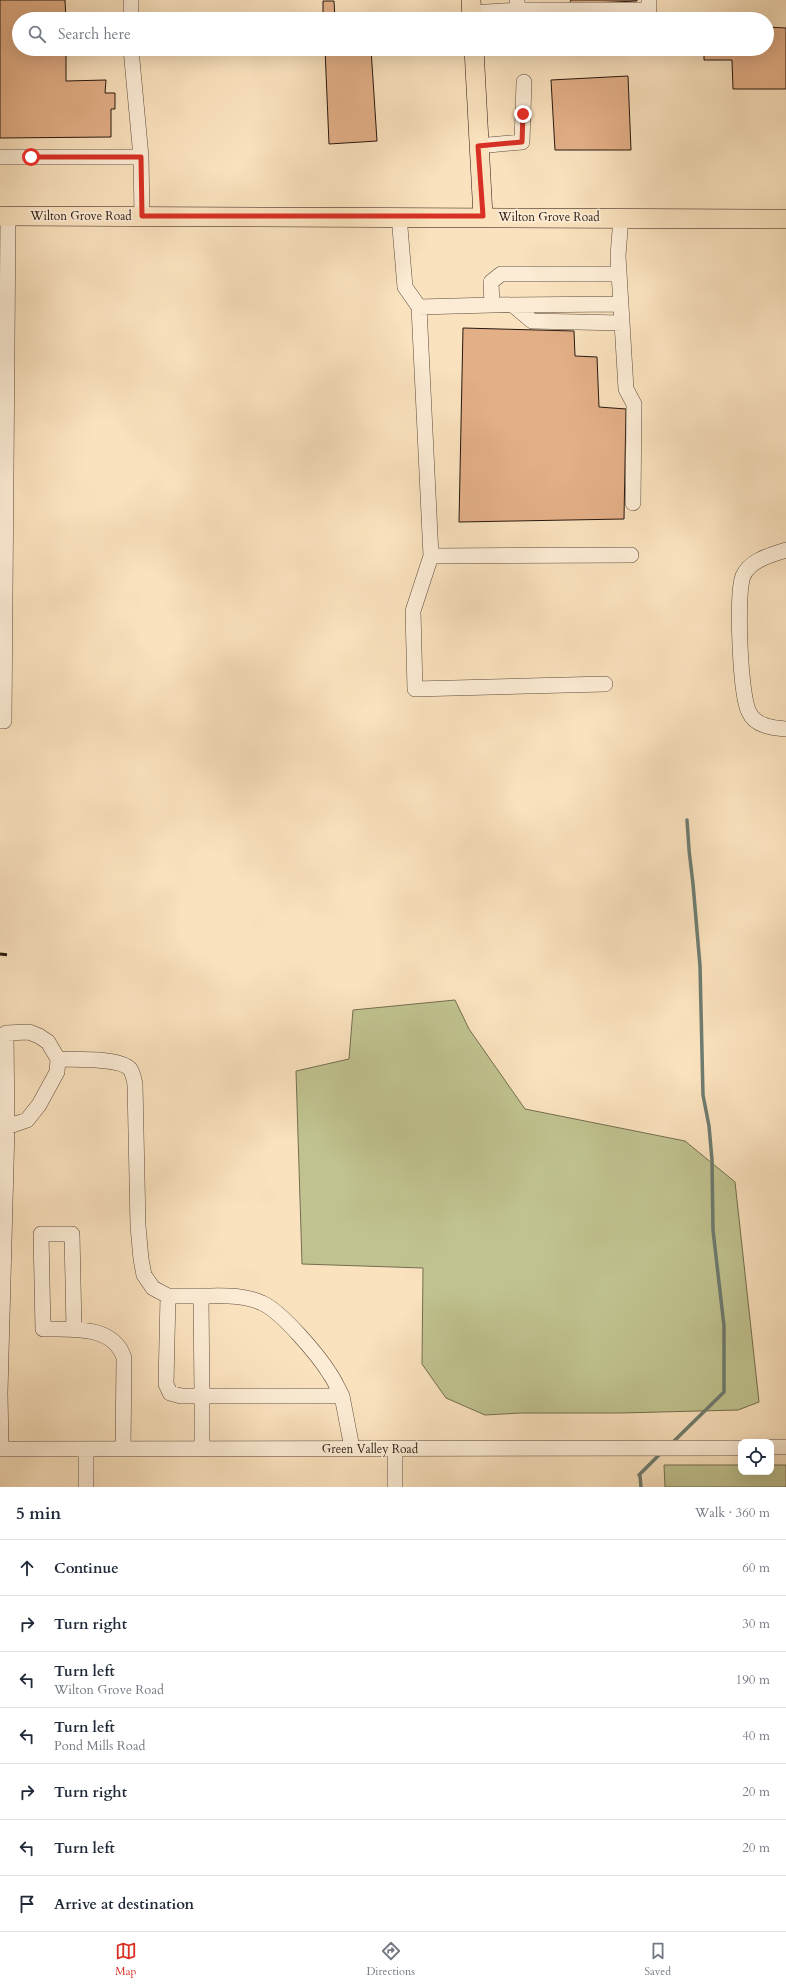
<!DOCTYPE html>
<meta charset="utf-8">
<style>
:root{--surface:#fff;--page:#f6f6f7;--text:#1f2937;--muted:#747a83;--line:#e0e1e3;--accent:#d93025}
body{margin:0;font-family:Cardo,serif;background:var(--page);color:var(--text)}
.controls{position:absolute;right:12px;bottom:12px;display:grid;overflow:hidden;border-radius:8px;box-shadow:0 4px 16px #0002}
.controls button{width:36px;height:36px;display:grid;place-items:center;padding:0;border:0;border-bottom:1px solid var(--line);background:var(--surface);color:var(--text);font:20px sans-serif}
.stop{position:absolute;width:12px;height:12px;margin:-9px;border:3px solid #d93025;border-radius:50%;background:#fff}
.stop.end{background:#d93025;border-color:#fff;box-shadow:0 1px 4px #0008}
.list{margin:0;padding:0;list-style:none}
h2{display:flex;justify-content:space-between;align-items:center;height:52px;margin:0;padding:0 16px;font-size:17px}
h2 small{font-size:13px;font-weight:400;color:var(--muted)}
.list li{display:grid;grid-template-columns:26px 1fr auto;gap:12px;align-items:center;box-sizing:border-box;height:56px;padding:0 16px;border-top:1px solid var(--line)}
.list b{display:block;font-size:15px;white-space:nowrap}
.list p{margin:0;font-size:13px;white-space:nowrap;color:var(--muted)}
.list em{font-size:13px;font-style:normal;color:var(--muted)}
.icon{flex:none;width:22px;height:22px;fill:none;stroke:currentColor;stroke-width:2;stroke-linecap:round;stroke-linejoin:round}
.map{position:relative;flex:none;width:786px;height:1487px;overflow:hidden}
.search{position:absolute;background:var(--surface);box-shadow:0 4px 16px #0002;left:12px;right:12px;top:12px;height:44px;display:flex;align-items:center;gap:10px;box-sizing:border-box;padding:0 14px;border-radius:22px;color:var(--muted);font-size:15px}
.sheet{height:444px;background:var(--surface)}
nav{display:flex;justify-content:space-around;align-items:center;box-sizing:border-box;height:56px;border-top:1px solid var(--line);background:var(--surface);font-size:11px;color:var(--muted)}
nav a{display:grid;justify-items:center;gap:2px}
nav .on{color:var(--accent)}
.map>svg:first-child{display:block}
.green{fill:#c0c390;stroke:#746e50}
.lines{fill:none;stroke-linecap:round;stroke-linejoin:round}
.stream{stroke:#6e7c70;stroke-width:3.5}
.building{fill:#e3af87;stroke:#27180f}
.minor-casing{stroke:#5c4a3b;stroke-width:16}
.major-casing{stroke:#27180f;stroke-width:20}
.minor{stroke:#fcecd5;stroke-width:15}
.major{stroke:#fae2be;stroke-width:19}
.rail{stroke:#27180f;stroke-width:3;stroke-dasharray:7 7;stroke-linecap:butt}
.route{stroke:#d93025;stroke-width:5}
.labels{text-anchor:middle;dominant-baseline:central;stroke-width:3.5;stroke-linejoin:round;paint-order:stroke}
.street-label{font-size:12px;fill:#27180f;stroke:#fcecd5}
</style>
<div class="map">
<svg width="786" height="1487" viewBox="0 0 786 1487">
<rect width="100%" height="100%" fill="#fae2be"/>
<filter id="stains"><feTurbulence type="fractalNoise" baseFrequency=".005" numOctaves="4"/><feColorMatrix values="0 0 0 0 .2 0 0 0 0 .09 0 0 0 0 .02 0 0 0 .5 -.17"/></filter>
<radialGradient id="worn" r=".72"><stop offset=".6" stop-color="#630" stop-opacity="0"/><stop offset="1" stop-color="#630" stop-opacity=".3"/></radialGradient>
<path class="green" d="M455,1000L469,1029L525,1109L685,1141L735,1182L759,1402L738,1410L621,1413H521L485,1415L446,1398L422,1364L423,1268L302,1264L296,1071L349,1059L353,1010Z
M664,1465H741V1472H771V1465H786V1487H665Z"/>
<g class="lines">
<path class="stream" d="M671,1444L724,1392V1326L713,1230L712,1160L709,1126L703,1095L700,966L693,884C690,863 688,842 687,820
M639,1475L662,1452
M640,1476L641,1487"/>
</g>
<path class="building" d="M0,0H65L66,19H19V49H66V81L106,80L105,93H115V109H111V137L0,138Z
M571,0H637V1L569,4Z
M323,1H334L335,19H323Z
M767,27L786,28V89H733L732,60H704V49H767Z
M325,49H371L377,141L329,144Z
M628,76L631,150H555L551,80Z
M463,328L574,331L575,356L597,357L599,407L626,409L624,519L459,522Z"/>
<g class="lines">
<defs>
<path id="minor" d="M518,10H649V0
M472,13L518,10L517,1
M131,19V0
M131,49L141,157
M478,146L522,142L524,82
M0,157H141L142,216
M399,216L405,287L419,307L431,556L631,555
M621,217L618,256L626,389L634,404L633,503
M619,274H501L491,282L492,305L621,304
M513,305L532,321L622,323
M419,307L492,305
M786,550C771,555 750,560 743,576C736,594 740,696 749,712C755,726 773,728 786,729
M431,556L413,611L415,689L605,684
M0,721H4L8,216
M58,1059C74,1060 119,1057 130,1069C133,1073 134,1080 135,1084L138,1226L141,1259L144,1275L153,1288L168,1296
M201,1296H168L166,1384L170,1393L181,1396H202L201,1296C221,1296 243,1294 262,1303C281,1311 319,1356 330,1374C335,1381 338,1389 342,1396
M74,1329L72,1234H41L43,1329C71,1329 114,1325 124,1358L123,1449
M771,1447H786
M0,1449L741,1448
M1,1449L0,1393L7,1127L6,1033L29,1032L39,1036L48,1042L58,1059L57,1072L39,1105L27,1120L7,1127
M202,1449V1396H342L352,1448
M86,1487V1449
M395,1487V1449"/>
<path id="major" d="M471,0L472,19
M474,49L483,216
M0,216L786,219"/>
</defs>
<use href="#minor" class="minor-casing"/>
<use href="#major" class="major-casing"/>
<use href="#minor" class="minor"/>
<use href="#major" class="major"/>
<path class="rail" d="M0,954L11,955"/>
</g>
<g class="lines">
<path class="route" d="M31,157H141L142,216H483L478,146L522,142L523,114"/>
</g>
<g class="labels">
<g class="street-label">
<text x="81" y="216">Wilton Grove Road</text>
<text x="549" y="217">Wilton Grove Road</text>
<text x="370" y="1449">Green Valley Road</text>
</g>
</g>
<rect width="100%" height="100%" filter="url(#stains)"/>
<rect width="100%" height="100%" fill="url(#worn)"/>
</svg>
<div class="controls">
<button><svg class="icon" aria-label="locate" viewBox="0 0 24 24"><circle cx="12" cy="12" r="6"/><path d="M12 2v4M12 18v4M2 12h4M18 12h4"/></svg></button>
</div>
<div class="stop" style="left:31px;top:157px"></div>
<div class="stop end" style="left:523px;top:114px"></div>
<div class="search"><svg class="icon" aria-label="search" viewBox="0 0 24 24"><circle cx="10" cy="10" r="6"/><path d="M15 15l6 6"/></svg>Search here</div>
</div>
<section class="sheet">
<h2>5 min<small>Walk · 360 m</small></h2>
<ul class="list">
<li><svg class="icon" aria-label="ahead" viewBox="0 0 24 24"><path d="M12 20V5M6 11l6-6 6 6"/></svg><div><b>Continue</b></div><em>60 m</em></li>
<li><svg class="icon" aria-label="right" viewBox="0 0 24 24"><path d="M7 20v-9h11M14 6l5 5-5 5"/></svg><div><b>Turn right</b></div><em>30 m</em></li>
<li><svg class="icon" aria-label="left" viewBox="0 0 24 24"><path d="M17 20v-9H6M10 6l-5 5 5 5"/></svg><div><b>Turn left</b><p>Wilton Grove Road</p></div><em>190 m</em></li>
<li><svg class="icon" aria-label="left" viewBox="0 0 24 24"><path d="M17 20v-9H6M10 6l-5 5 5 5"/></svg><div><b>Turn left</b><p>Pond Mills Road</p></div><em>40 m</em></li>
<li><svg class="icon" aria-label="right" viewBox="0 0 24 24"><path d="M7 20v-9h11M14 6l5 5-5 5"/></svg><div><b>Turn right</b></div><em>20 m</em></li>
<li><svg class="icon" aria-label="left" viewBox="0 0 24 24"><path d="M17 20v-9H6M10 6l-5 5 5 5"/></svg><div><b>Turn left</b></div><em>20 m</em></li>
<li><svg class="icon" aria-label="arrive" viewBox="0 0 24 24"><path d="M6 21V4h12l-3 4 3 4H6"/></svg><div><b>Arrive at destination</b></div></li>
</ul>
</section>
<nav>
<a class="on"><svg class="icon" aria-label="map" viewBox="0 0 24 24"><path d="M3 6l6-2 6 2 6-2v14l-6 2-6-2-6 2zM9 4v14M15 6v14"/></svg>Map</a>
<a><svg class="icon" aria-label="directions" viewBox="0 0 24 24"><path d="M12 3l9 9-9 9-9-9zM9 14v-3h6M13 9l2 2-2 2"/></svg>Directions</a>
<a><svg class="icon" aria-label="saved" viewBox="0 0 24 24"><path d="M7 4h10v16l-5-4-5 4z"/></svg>Saved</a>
</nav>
